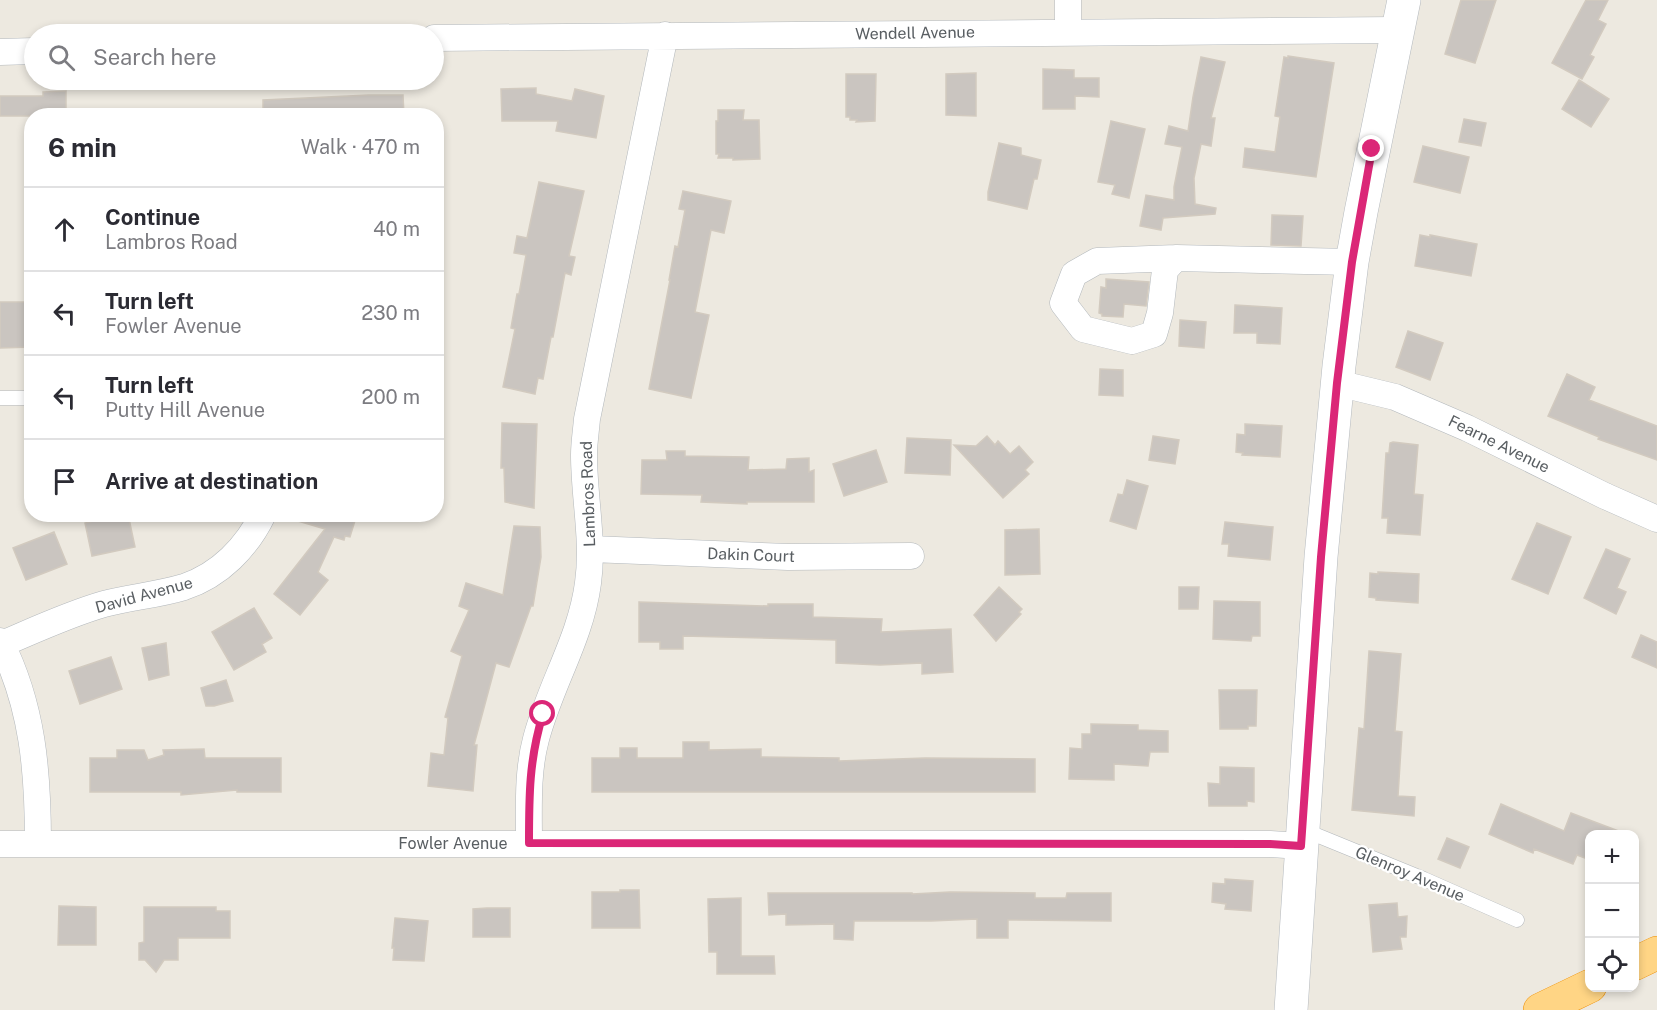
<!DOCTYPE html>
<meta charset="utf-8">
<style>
:root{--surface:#fff;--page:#f2f2f3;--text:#2b2b33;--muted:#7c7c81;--line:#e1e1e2}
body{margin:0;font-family:"Public Sans",sans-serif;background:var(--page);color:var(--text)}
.controls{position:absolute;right:18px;bottom:18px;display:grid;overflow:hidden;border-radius:12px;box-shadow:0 3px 9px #0003}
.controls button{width:54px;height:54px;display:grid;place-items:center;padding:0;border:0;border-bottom:2px solid var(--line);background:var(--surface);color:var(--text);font:30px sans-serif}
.stop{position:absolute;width:18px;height:18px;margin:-14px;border:4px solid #db2777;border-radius:50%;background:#fff}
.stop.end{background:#db2777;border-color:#fff;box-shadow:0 2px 6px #0008}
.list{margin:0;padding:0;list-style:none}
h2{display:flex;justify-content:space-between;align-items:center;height:78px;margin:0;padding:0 24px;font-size:26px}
h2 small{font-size:20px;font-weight:400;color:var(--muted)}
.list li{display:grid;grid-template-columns:39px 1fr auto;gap:18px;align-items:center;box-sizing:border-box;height:84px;padding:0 24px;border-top:2px solid var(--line)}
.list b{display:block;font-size:22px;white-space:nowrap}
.list p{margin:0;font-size:20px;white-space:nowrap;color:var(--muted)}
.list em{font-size:20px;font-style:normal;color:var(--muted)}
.icon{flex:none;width:33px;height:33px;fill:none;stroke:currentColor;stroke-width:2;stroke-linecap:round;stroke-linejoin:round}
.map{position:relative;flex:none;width:1657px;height:1010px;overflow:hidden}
.search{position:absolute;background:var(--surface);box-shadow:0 3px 9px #0003;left:24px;top:24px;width:420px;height:66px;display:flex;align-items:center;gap:15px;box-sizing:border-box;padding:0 21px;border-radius:33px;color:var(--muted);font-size:22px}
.panel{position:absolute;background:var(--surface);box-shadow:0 3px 9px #0003;left:24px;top:108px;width:420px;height:414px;border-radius:24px}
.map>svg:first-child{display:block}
.building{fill:#cac5c0;stroke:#d2cabf;stroke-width:1.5}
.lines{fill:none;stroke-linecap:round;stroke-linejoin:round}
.lane-casing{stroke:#b3b8bc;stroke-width:15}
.street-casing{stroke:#b3b8bc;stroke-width:27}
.secondary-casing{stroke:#b4b9be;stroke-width:34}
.highway-casing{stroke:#ed8d00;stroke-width:34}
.lane{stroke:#fff;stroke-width:14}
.street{stroke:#fff;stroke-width:26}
.secondary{stroke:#fff;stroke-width:33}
.highway{stroke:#ffd585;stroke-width:33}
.route{stroke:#db2777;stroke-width:8}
.labels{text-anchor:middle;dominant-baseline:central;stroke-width:4.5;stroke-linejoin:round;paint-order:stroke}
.street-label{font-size:16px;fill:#595e62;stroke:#fff}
</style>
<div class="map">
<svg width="1657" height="1010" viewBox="0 0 1657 1010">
<rect width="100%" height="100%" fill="#ede9e0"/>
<path class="building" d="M1461,0H1496L1475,63L1445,54Z
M1586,0H1608L1598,20L1606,24L1590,55L1594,57L1582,79L1552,63Z
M1288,56L1334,63L1316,177L1243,167L1245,148L1275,152L1280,117L1275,116L1284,57L1288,58Z
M1201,57L1225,62L1211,118H1215L1211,146L1201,144L1194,178L1195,204L1216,208L1215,214L1163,218L1161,230L1140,226L1146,195L1174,200V187L1182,147L1165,144L1169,126L1188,131L1193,97Z
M1043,69L1074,70V78H1099V97L1075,96V109H1043Z
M976,73V116L946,115V74Z
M846,74H876L875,121L856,122L857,120H850V117H846Z
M1579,80L1609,99L1591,127L1562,109Z
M536,88V94L572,101L575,89L604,96L596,138L556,131L558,121H502L501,89Z
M66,91V116H0V96H43V92Z
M369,95H403L404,116H263V100Z
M718,110H744L743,120H759L760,159L733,160V158H718L719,154H716V121H718Z
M1464,119L1486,123L1481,146L1459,142Z
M1111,121L1145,129L1129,198L1112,194L1115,185L1098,182Z
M999,143L1021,148V155L1041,160L1037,179H1034L1027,209L988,200V192Z
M1423,146L1469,157L1460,193L1414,182Z
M539,182L584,191L569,256L575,257L571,275L565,273L553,337H551L543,379L538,378L535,394L503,387L515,329L511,328L512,322L517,294H519L526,255L514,253L517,236L527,238Z
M683,191L731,201L724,233L711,230L695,312L709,315L691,398L649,389L670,280H669L675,246L678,247L685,210L679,209Z
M1272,215L1303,216L1301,246L1271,245Z
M1420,235L1430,237V235L1477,244L1471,276L1415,266Z
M1106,279L1149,282L1146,306L1124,304L1123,317L1102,316V314L1099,313L1101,287L1106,288Z
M0,302H32V347L0,348Z
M1235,305L1282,308L1280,344L1257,343V333H1234Z
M1180,320L1206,322L1204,348L1179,346Z
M1408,331L1443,343L1430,380L1396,367Z
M1100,369L1123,370V396L1099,395Z
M1567,374L1595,387L1589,400L1657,426V460L1598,439L1599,437L1548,416Z
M502,423L537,424L534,508L505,502L504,468H501Z
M1245,424L1282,426L1280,457L1242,455L1243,453L1236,452L1237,434L1245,435Z
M987,436L995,445L998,441L1010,454L1019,446L1033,462L1025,470L1029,474L1003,498L954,445L976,446Z
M1153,436L1179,440L1175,464L1149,460Z
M907,438L951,440L950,475L905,473Z
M1393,442L1418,445L1414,494L1423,495L1420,535L1387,533L1388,518H1382L1386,453H1389L1390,443Z
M876,450L887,482L844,496L833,464Z
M666,451H685V456L749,457L748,470L786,469L787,459L809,458V472L814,470V502H747V504L701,502L702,495L641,494L642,460H667Z
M1127,480L1148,486L1136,529L1110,521L1118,494L1123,495Z
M122,514H128L135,547L92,556L85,523Z
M292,514H357L350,537L345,536L344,540L334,537L318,572L328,580L300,615L274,594L325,529L291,519Z
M1225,522L1273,527L1270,560L1228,556L1229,544H1222Z
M1537,523L1571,537L1548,594L1512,579Z
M514,526L540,527L541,557L533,606H531L509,667L496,663L474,745H477L473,791L428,786L431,753L444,755L448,718L445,717L462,656L451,651L469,610L459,606L466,583L503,595Z
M1039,529L1040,574L1005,575V530Z
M54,532L67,564L26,580L13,548Z
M1606,549L1630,559L1617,588L1626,592L1616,614L1584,598Z
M1378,572L1419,574L1418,603L1376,600V598L1369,597L1370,573L1378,574Z
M999,587L1022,609L1019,612L1021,614L996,641L974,615Z
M1179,587H1199L1198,609H1179Z
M1214,601L1260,602V636H1252L1251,641L1213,639Z
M639,602L768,606V604H813V617L882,619L881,632L951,629L953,672L922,674V663L880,665L836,663V640L683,636V649H660V642H639Z
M254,608L272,638L262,644L266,652L234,670L212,632Z
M1641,635L1657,642V668L1632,657Z
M166,643L169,675L149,680L142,648Z
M1369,651L1401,654L1395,731L1402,732L1398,796L1415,797L1414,816L1352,810L1359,728L1364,729Z
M111,657L122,689L80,704L69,671Z
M226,680L233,701L214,706H206L201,688Z
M1219,690H1257L1256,726H1248V729H1220Z
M1091,724L1138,725V730L1168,731V752H1150L1148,766L1114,764V780L1069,779L1070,748L1082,749V734H1091Z
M683,742H709V750L761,749V757L839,758V761L925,758L1035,759V792H592V758H620V748H637V758H683Z
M204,749L205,758H281V792H237V790L181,795V792H90V758H117V750H144L148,760L164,755L163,750Z
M1220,767L1254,768V802L1247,801V806H1209L1208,783L1220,784Z
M1501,804L1564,831L1571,813L1624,833V834H1590V860L1577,855L1573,864L1534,849L1533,853L1489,834Z
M1447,838L1469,847L1460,868L1438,859Z
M1225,879L1253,881L1251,911L1225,909L1226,904L1212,902L1213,883L1225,884Z
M620,890H639L640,928H592V892H620Z
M950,892L1035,893V898H1066L1067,893H1111V921L1008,920V938H977V919L931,921H854L853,940L834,939V924L786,925V914L769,915L768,893H912V894Z
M741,898V956H774L775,974H717V952H709L708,899Z
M1397,903L1398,917L1407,916L1406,937H1400L1402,949L1373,952L1369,905Z
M59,906L96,907V945H58Z
M144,907H216V911H230V938H178V960H164L156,972L145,960H139V943L144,942Z
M487,908H510V937H473V909Z
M395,918L428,921L424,961L393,960L394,948H392Z"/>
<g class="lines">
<defs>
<path id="lane" d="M0,398H32
M1304,830L1424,879L1517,920"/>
<path id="street" d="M1068,32V0
M434,38L1397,30
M0,52L34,51
M1176,258L1165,270L1160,313L1154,334L1132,341L1083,329L1063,303L1074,274L1097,261L1176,258L1352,262
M1337,383L1395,397L1467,428L1605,496L1657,519
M591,549L788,557L911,556
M0,641C33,706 38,772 38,844
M2,644C35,630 69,614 104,604C130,597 158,595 184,587C220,575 247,547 263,514
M529,843C529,809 527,772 536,739C550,685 581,638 588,583C594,540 584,498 584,455C584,443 586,431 587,419L665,35
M0,844H1270L1301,846"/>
<path id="secondary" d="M1291,1010L1321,557L1339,366L1352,262L1361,212L1404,0"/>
<path id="highway" d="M1634,964L1657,953
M1540,1010L1590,986"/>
</defs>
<use href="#lane" class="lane-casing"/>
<use href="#street" class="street-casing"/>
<use href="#secondary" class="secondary-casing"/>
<use href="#highway" class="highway-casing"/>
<use href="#lane" class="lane"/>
<use href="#street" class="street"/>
<use href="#secondary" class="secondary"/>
<use href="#highway" class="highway"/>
</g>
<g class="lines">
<path class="route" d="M543,714C529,759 529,797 529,843L1270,844L1301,846L1321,557L1337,383L1352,262L1372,149"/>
</g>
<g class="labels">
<g class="street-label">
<text transform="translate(915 33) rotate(-1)">Wendell Avenue</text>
<text transform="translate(1499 444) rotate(26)">Fearne Avenue</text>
<text transform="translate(588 494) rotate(-92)">Lambros Road</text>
<text transform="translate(751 555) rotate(2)">Dakin Court</text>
<text transform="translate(144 595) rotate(-15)">David Avenue</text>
<text x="453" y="843">Fowler Avenue</text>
<text transform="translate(1410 874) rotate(23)">Glenroy Avenue</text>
</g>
</g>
</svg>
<div class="controls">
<button>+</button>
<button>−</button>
<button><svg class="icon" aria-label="locate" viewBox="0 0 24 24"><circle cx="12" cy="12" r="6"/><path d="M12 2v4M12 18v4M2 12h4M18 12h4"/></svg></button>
</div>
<div class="stop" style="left:543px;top:714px"></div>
<div class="stop end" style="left:1372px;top:149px"></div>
<div class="search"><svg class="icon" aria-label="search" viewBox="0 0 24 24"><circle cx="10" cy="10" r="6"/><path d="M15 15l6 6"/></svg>Search here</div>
<section class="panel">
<h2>6 min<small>Walk · 470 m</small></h2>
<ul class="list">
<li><svg class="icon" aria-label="ahead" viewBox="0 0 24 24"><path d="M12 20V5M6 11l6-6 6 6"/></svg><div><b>Continue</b><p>Lambros Road</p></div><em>40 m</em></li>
<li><svg class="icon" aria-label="left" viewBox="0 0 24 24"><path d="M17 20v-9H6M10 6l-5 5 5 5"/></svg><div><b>Turn left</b><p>Fowler Avenue</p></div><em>230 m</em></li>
<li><svg class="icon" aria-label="left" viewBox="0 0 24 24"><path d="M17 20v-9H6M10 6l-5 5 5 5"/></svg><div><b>Turn left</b><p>Putty Hill Avenue</p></div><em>200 m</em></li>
<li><svg class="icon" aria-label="arrive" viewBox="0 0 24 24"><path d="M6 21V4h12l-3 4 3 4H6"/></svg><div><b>Arrive at destination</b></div></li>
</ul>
</section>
</div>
